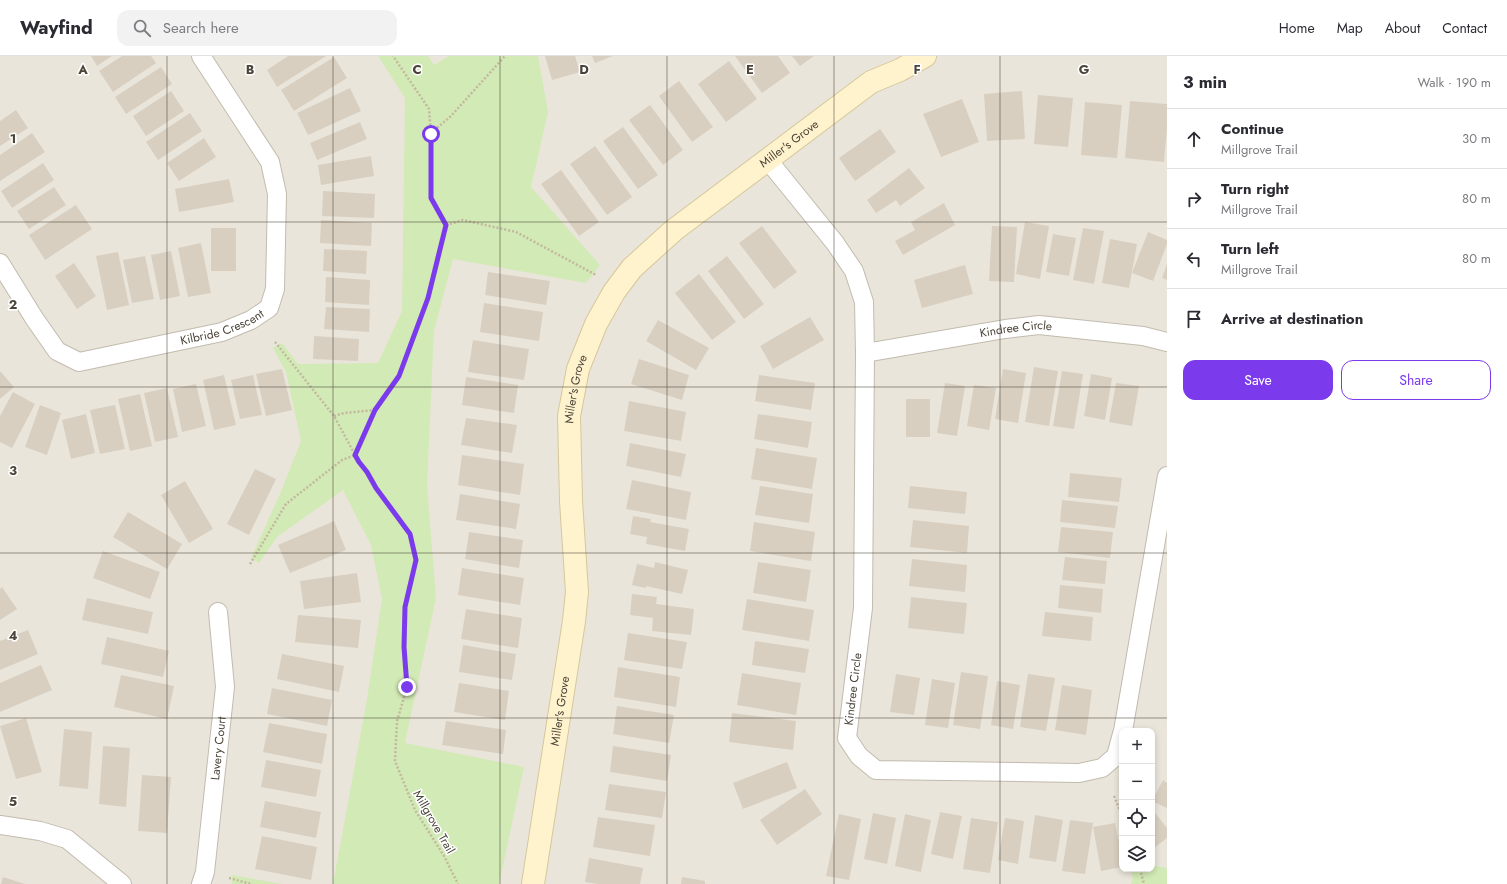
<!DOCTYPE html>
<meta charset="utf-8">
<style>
:root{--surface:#fff;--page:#f2f2f3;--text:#2b2b33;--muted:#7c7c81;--line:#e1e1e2;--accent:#7c3aed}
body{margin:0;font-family:Jost,sans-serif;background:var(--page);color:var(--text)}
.controls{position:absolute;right:12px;bottom:12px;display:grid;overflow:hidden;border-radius:8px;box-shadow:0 2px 6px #0003}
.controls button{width:36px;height:36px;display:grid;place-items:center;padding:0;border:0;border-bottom:1px solid var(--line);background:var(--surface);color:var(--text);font:20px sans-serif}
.stop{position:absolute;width:12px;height:12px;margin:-9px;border:3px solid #7c3aed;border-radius:50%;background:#fff}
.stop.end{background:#7c3aed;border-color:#fff;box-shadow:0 1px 4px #0008}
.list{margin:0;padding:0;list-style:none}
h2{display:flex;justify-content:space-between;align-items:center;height:52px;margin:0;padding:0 16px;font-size:17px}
h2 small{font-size:13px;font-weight:400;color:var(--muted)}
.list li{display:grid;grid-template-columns:26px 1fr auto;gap:12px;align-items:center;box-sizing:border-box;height:60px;padding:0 16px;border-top:1px solid var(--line)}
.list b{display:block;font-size:15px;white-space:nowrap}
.list p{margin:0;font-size:13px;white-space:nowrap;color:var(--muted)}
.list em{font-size:13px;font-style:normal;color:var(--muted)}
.actions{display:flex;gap:8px;padding:12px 16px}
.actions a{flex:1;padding:9px 0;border:1px solid var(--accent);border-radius:12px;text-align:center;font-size:14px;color:var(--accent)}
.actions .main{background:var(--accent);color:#fff}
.icon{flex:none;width:22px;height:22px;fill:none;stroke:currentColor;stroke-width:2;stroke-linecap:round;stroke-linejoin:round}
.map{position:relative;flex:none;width:1167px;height:828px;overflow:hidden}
header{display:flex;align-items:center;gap:24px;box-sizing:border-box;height:56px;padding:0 20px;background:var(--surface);border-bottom:1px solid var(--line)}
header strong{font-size:19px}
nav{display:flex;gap:22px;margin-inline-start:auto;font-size:14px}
.search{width:280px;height:36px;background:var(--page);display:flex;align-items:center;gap:10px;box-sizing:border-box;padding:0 14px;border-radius:12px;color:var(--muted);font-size:15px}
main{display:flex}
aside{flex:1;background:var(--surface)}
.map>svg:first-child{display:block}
.residential{fill:#eae5da;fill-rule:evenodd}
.green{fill:#d2eab5}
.building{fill:#d8cfc1}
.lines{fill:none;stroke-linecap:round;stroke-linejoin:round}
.street-casing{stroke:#c2bbae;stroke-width:20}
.secondary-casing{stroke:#d6c79b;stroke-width:24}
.path{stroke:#c4b79f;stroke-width:2.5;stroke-dasharray:2 2;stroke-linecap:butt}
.street{stroke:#fff;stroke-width:18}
.secondary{stroke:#fff3cd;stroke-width:22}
.route{stroke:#7c3aed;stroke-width:5}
.grid{fill:none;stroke:#4b4439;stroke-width:1;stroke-opacity:0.55}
.labels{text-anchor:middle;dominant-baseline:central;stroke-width:3;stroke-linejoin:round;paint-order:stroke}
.street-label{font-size:12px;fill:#4b4439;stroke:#fff}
.grid-label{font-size:13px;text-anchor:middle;font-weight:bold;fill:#4b4439;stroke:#fff;stroke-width:3;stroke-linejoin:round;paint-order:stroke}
</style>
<header>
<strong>Wayfind</strong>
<div class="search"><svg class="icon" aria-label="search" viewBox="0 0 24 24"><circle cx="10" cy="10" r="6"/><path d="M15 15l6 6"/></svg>Search here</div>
<nav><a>Home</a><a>Map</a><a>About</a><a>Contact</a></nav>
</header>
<main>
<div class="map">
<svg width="1167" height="828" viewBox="0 0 1167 828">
<rect width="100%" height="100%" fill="#f6f3ec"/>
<path class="residential" d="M0,0H1167V828H0ZM1122,675H1152V813H1122Z"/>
<path class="green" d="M378,0H428L434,9L449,0H538L548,56L531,131L600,209L586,227L453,203L434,275L427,429L436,542L405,687L524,711L499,828H333L367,643L382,543L371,489L343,434L277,481L259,507L251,502L280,438L301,385L286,316L273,292L282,287L298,308L378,307L402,255L405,42Z
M1152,803L1156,810L1167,812V828H1131L1133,822L1130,813H1152Z
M232,819L282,828H232Z"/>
<path class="building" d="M91,0H112L97,10Z
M122,0H151L156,7L113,36L99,15Z
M288,0H326L277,31L267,14Z
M545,0H575L580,16L552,24Z
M592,0H613L595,7Z
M735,0H778L790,17L762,37Z
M792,0H814L800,10Z
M334,1L347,22L294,55L281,34Z
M729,5L757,43L726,66L698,28Z
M161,11L172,28L126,58L115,41Z
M679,25L713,71L692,86L659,40Z
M350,32L361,55L308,79L297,57Z
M171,35L184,55L146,80L133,60Z
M1022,35L1025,83L987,85L984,38Z
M1038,39L1073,42L1068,91L1034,88Z
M962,43L979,86L941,101L923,58Z
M1130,45L1167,48V72L1164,106L1125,102Z
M1085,46L1122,49L1117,102L1081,99Z
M650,49L683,94L663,109L629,64Z
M16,54L28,72L0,90V65Z
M190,57L202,75L158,104L146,86Z
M360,66L367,83L317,104L310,87Z
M623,71L658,119L638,133L603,85Z
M880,73L896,96L855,125L839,102Z
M32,77L45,96L0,125V99Z
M204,82L216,101L179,125L167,107Z
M595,90L632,141L607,159L570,108Z
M371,100L374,120L321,129L318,109Z
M43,107L54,124L12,152L1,135Z
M909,112L925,132L900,150L896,144L876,157L867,144Z
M561,114L599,166L579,180L541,128Z
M229,123L234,146L179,156L175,133Z
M54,131L66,149L29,173L17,155Z
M323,135L375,138L374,162L322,160Z
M944,147L955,169L903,199L895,185L915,174L911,166Z
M76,149L92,173L45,204L29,179Z
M321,164L372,167L371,190L320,187Z
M1025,166L1049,170L1040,223L1016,218Z
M762,170L797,216L774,233L739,187Z
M992,170L1017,171L1014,226L989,225Z
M211,172H236V215H211Z
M1083,172L1104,175L1094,228L1073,224Z
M1148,176L1167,184V188L1153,225L1132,217Z
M1053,178L1076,182L1069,220L1046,216Z
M1110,183L1137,188L1129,232L1102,227Z
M201,187L211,237L188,241L178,192Z
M324,193L367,195L366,218L323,215Z
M171,195L180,240L160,244L151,199Z
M118,196L129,249L107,254L96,200Z
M145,200L154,243L132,247L123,204Z
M727,200L764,248L744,263L708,215Z
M74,207L96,240L77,253L55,220Z
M1167,208V224L1162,222Z
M965,209L973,238L922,252L914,224Z
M488,216L550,225L546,249L485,239Z
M699,218L736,266L712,284L675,237Z
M326,221L370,224L369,249L325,246Z
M484,247L543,256L539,285L480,276Z
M326,251L370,253L369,276L324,273Z
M810,261L824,284L773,313L760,290Z
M658,264L709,292L696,314L646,285Z
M314,280L359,283L358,305L313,303Z
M473,284L529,293L524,324L468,316Z
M639,303L689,319L682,344L631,328Z
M1034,311L1058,315L1049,370L1025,366Z
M282,313L292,354L266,360L256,318Z
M1003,313L1026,317L1018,367L995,363Z
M0,315L14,331L0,343Z
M1062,315L1083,318L1074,373L1053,370Z
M1091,318L1112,322L1105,364L1084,360Z
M224,319L236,369L214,374L203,324Z
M253,319L262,359L240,363L231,324Z
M759,319L815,327L811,354L755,345Z
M466,321L518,329L514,357L462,349Z
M945,327L965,330L957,380L937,377Z
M1116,327L1139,330L1132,370L1109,366Z
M196,328L206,370L182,376L173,333Z
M974,329L996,332L989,374L967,370Z
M167,332L178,381L155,386L144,337Z
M13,336L35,348L12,392L0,386V360Z
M140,338L152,390L130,395L118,343Z
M906,343H930V381H906Z
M629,345L686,356L681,385L624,375Z
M40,349L61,357L47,399L25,391Z
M115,349L125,393L100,398L90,354Z
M86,358L95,397L71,403L62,364Z
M758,358L812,366L808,392L754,383Z
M466,362L517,369L512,397L461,389Z
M630,387L686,398L681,421L626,410Z
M756,392L817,402L812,433L751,423Z
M462,399L524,408L520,439L458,429Z
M255,413L276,423L249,479L227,468Z
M1070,417L1122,422L1119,446L1068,441Z
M632,424L691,436L686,464L626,453Z
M185,425L213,473L189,487L161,439Z
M760,430L813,438L809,467L755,459Z
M910,430L967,436L965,458L908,452Z
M460,438L520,448L516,473L456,464Z
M1062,444L1118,450L1115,472L1060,466Z
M128,456L182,488L167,513L113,481Z
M633,460L651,463L650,466L689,473L685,495L646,488L647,481L630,478Z
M913,464L969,470L967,497L910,491Z
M334,465L346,494L290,517L278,489Z
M754,466L815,476L811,505L750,495Z
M1061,471L1113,476L1110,502L1058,496Z
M469,476L523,484L519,512L465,503Z
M103,495L160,516L150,543L93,522Z
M1065,501L1107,505L1105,528L1062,524Z
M912,503L967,509L965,536L909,530Z
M655,506L688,514L682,538L646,530V532L632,529L637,508L654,512Z
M758,506L811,514L806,546L753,537Z
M462,512L524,522L520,549L458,539Z
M357,517L361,546L304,553L300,525Z
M1060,529L1103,533L1101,557L1058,552Z
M2,531L17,553L0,564V533Z
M632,538L657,541L656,548L694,553L691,579L652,575L653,562L630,559Z
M911,541L967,547L964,578L908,572Z
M87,542L153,556L148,578L82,564Z
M747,543L814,554L809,585L742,574Z
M466,553L522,562L518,592L461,583Z
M1045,556L1093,561L1091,585L1042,580Z
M298,559L361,564L358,592L295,586Z
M28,574L38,598L0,614V585Z
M628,577L687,586L682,613L624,604Z
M107,581L169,595L163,621L101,608Z
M755,585L809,593L805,617L752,609Z
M463,589L516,598L512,624L459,616Z
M282,598L344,610L339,636L277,623Z
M41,609L52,634L0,656V627Z
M618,611L680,621L676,651L614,641Z
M961,616L988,620L980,673L953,669Z
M742,617L801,627L796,659L737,649Z
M896,618L920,622L914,659L890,656Z
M1028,618L1055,622L1046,675L1020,671Z
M121,619L174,630L167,663L114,651Z
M932,623L955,627L948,672L925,669Z
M997,625L1020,629L1013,673L991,669Z
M459,627L509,635L505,664L454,656Z
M1062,629L1092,634L1086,679L1055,674Z
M272,632L332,644L327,670L267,658Z
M617,650L674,659L669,687L613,678Z
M732,657L796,665L793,694L729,686Z
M26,662L42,716L16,723L0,670Z
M446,665L506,674L503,698L442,689Z
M269,667L327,678L322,708L263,696Z
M64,673L92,676L88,733L59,730Z
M103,690L130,692L126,751L99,748Z
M613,690L671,699L667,725L610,716Z
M266,704L321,714L316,741L261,731Z
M787,706L797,732L743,753L733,727Z
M142,719L171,721L167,777L138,775Z
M1163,724L1167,727V752L1152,745Z
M609,728L666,736L662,762L605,754Z
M805,733L822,758L777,789L760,764Z
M265,745L321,756L316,782L260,771Z
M1152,753L1167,772V782L1154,792L1152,789Z
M940,756L962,760L953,803L931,798Z
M873,757L896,762L887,808L864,803Z
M839,758L861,763L849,824L826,820Z
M905,758L931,764L921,816L895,810Z
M1035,759L1063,764L1056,806L1029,802Z
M598,761L655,769L650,800L593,791Z
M971,762L998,766L990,817L963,813Z
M1005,762L1024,765L1018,808L998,804Z
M1070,764L1093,767L1085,818L1062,815Z
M1115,767L1122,800V811L1101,815L1093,771Z
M262,780L317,791L311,824L255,813Z
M589,802L643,812L640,828H598L585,826Z
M3,821L25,828H1Z
M682,821L705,825V828H681Z"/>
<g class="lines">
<defs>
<g id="street">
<path d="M767,103L835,187L854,215L864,246L865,297L863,552L847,682L859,700L876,714L1079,717L1102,712L1116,700L1122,678"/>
<path id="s1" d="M0,207L34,262L57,295L79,306L222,276L251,264L269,252L275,233L277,138L270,106L201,0"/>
<path id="s2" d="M865,297L1005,273L1039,269L1143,280L1167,286"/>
<path d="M1123,675L1167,420"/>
<path d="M0,769L40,775L67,783L122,828"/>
<path id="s3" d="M201,828L205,816L225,631L218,556"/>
</g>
<g id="secondary">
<path id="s4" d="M533,828L574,565L577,536L571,445L569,360L578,313L596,268L614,236L632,212L674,174L871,26L900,14L925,0"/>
</g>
</defs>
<use href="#street" class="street-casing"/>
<use href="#secondary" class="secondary-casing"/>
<path class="path" d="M431,77L451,60L505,0
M446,169L463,164L516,176L596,219
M275,286L334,360L359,406L367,416L376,432L410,478L416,504L405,551L404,591L407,631L397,665L395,705L415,754L444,800L458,828
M334,360L344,357L375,354
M355,398L375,354L399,320L428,241L446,169L431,142L432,89L429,53L393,0
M250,508L286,448L342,404L355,399
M1114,740L1122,759
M1140,813L1144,828
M229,822L251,828"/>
<use href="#street" class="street"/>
<use href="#secondary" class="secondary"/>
</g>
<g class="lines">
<path class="route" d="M407,631L404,591L405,551L416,504L410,478L376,432L367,416L359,406L355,399L375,354L399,320L428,242L446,169L431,142V78"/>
</g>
<path class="grid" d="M167,0V828M333,0V828M500,0V828M667,0V828M834,0V828M1000,0V828M0,166H1167M0,331H1167M0,497H1167M0,662H1167"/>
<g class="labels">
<g class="street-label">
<text stroke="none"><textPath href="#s4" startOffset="835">Miller's Grove</textPath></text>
<text stroke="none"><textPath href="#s1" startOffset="277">Kilbride Crescent</textPath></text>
<text stroke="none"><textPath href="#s2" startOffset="153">Kindree Circle</textPath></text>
<text stroke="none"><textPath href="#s4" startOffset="499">Miller's Grove</textPath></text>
<text transform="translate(853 633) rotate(-83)">Kindree Circle</text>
<text stroke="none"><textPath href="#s4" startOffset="175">Miller's Grove</textPath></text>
<text stroke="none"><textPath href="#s3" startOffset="137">Lavery Court</textPath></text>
<text transform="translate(434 766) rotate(60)">Millgrove Trail</text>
</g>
</g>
<g class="grid-label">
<text x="83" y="18">A</text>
<text x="250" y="18">B</text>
<text x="417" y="18">C</text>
<text x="584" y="18">D</text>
<text x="750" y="18">E</text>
<text x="917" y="18">F</text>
<text x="1084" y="18">G</text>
<text x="13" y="87">1</text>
<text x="13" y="253">2</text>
<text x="13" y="419">3</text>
<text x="13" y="584">4</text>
<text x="13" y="750">5</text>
</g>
</svg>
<div class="controls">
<button>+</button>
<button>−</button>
<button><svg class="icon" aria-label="locate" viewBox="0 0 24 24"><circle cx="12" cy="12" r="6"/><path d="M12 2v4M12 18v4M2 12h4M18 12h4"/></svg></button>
<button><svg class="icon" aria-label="layers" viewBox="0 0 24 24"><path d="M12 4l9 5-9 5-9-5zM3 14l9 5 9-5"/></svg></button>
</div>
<div class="stop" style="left:431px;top:78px"></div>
<div class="stop end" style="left:407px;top:631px"></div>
</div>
<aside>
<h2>3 min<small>Walk · 190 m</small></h2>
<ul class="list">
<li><svg class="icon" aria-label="ahead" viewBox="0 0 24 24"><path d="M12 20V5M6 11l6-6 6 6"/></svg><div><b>Continue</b><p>Millgrove Trail</p></div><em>30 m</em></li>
<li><svg class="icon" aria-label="right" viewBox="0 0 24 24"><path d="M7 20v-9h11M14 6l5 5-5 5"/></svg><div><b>Turn right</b><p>Millgrove Trail</p></div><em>80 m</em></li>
<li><svg class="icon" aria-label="left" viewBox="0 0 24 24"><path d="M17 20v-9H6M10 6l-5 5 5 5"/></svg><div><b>Turn left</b><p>Millgrove Trail</p></div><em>80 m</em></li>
<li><svg class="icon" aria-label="arrive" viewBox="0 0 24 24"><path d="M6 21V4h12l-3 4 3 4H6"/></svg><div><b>Arrive at destination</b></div></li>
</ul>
<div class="actions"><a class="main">Save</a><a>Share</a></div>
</aside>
</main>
